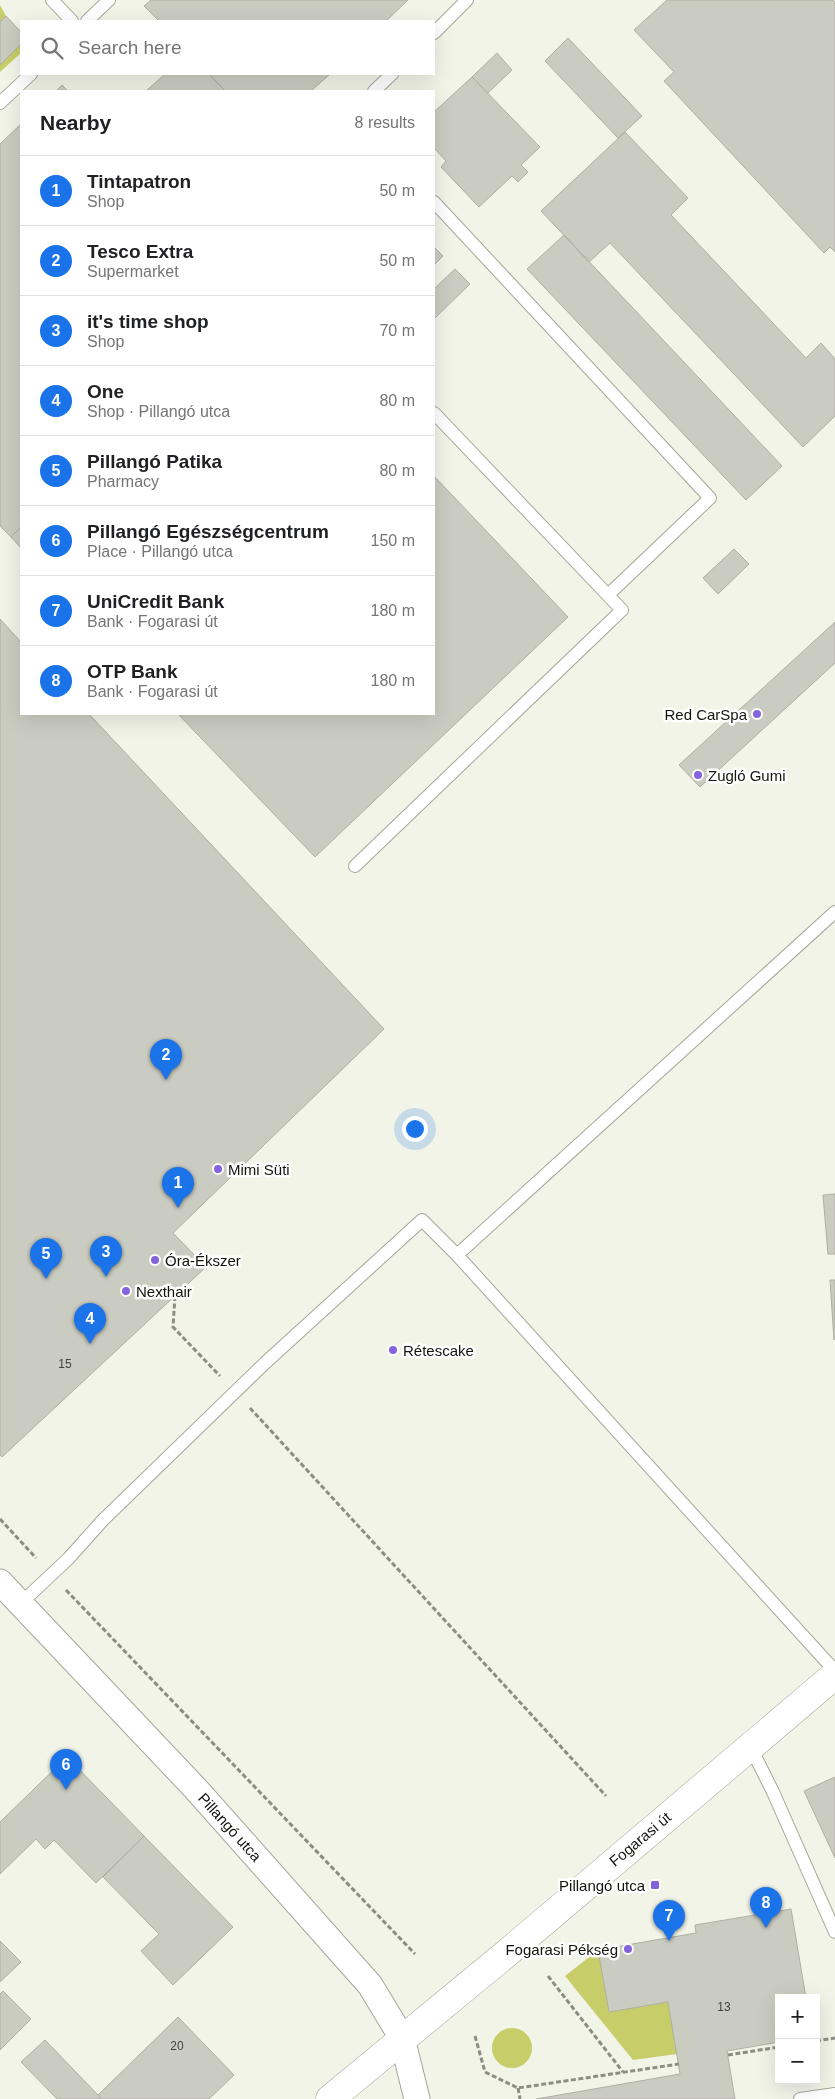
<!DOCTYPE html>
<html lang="en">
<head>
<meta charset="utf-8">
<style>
  body { margin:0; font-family:Helvetica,sans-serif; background:#f2f2f2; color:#202124 }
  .controls { position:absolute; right:15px; bottom:15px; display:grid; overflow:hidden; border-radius:0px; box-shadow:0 5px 20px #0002 }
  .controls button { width:45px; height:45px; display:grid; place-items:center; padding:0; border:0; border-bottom:1px solid #e0e0e0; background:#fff; color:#202124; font:25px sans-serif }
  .you { position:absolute; left:414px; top:1128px; width:18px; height:18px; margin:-12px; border:4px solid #fff; border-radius:50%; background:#1a73e8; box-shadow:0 0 0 8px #1a73e833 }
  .badge { display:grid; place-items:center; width:32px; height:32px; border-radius:50%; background:#1a73e8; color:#fff; font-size:16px; font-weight:700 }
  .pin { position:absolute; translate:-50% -41px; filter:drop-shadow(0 1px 2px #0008) }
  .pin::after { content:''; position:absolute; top:26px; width:18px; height:15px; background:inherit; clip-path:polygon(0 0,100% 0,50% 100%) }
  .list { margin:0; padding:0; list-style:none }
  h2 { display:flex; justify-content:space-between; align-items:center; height:65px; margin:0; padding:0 20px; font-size:21px }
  h2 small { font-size:16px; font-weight:400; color:#757577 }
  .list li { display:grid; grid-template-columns:32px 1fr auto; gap:15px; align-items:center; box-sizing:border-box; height:70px; padding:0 20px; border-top:1px solid #e0e0e0 }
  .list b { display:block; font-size:19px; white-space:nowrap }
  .list p { margin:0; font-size:16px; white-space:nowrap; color:#757577 }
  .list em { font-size:16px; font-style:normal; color:#757577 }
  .icon { flex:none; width:28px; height:28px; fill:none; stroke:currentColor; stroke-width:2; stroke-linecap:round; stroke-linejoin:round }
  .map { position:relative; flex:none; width:835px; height:2099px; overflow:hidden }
  .search { position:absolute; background:#fff; box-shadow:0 5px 20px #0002; left:20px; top:20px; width:415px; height:55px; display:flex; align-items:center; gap:12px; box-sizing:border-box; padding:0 18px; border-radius:0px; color:#757577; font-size:19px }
  .panel { position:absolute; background:#fff; box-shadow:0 5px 20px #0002; left:20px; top:90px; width:415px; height:625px; border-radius:0px }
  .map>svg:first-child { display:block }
  .green { fill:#c7cd69 }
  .building { fill:#cbccc1; stroke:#aeafa4 }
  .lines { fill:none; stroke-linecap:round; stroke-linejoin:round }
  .lane-casing { stroke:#a5a69b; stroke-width:14 }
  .street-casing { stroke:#a5a69b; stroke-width:27 }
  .secondary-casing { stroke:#a5a69b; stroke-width:29 }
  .path { stroke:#8c8d85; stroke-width:3; stroke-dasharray:5 2.5; stroke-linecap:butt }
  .lane { stroke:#fff; stroke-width:12 }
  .street { stroke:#fff; stroke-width:25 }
  .secondary { stroke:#fff; stroke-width:28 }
  .poi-dot { fill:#8363de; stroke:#fff; stroke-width:2 }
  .labels { text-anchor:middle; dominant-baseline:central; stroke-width:5; stroke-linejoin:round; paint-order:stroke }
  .number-label { font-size:12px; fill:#41423c }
  .poi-label { font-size:15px; fill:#131410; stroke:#fff; text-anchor:start }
  .street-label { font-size:15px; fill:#131410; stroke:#fff }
</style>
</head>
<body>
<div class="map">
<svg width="835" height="2099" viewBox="0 0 835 2099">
  <rect width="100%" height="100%" fill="#f3f4e8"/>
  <!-- green -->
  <path class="green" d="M0 5 6 16 21 32V53L0 72Z
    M598 1950 609 2012 668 2002 677 2054 633 2060 565 1976Z
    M492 2048a20 20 0 1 1 40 0a20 20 0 1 1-40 0Z"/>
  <!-- building -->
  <path class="building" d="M151 0H408L386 21H159L144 6Z
    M667 0H833L835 2V252L830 247 824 253 664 81 674 72 634 30Z
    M6 16 21 32V44L0 65V22Z
    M568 38 642 116 618 138 545 61Z
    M497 53 512 70 488 93 472 77Z
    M165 74H209L225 91H146Z
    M209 74H330L311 91H225Z
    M472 77 540 147 521 165 528 172 518 182 512 176 479 207 441 167 446 161 434 148V112Z
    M62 85 68 91H56Z
    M21 124V527L11 537 0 526V144Z
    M625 132 688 198 671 215 806 358 821 343 835 359V416L803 447 610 243 589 262 541 211Z
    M564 235 782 466 746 500 527 269Z
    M434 247 443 256 434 265Z
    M455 269 470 284 434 319V289Z
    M434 476 568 617 315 857 178 714H434Z
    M21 527V548L11 537Z
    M734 549 749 564 718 594 703 578Z
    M0 619 21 642V714H89L384 1029 173 1233 206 1267 2 1457 0 1455Z
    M835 622V663L700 787 679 765Z
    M835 1194V1254H828L823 1195Z
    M830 1280H835L834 1340Z
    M67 1757 144 1836 96 1883 54 1840 45 1849 36 1839 0 1874V1822Z
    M835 1777V1858L804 1791Z
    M144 1836 233 1927 173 1985 141 1951 159 1934 103 1877Z
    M791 1909 806 1998H779V2042L727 2051 735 2099H536L680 2074 668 2002 609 2012 598 1950 696 1933 695 1925Z
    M0 1941 21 1962 0 1982Z
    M3 1991 31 2019 0 2050V1994Z
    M178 2017 234 2075 209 2099H102L98 2095Z
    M45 2040 98 2095 102 2099H57L21 2062Z"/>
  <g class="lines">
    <!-- lane casing -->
    <g class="lane-casing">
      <path id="lane" d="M52 0 72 21
        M87 21 109 0
        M434 33 467 0
        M374 91 392 74
        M0 103 31 74
        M434 202 710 498 608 595
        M355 866 622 610 434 413
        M457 1255 835 912
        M20 1604 68 1559 103 1520 265 1363 422 1220 457 1255 835 1671
        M750 1746 773 1792 835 1932
        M800 2099 835 2094"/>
    </g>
    <!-- street casing -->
    <g class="street-casing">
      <path id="street" d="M0 1582 195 1788 370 1985 402 2038 417 2099"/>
    </g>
    <!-- secondary casing -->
    <g class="secondary-casing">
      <path id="secondary" d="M330 2099 507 1953 835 1675"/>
    </g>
    <!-- path -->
    <path class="path" d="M175 1296 173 1327 220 1376
      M250 1408 606 1796
      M0 1519 36 1558
      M66 1590 415 1954
      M548 1976 623 2072
      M475 2036 485 2072 518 2088 679 2064
      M816 2041 835 2038
      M728 2055 779 2047
      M518 2088 520 2099"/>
    <!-- lane -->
    <use href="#lane" class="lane"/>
    <!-- street -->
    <use href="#street" class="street"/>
    <!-- secondary -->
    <use href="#secondary" class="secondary"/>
  </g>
  <!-- markers -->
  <g class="poi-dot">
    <circle cx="757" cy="714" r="5"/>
    <circle cx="698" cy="775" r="5"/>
    <circle cx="218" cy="1169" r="5"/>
    <circle cx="155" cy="1260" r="5"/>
    <circle cx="126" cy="1291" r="5"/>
    <circle cx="393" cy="1350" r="5"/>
    <rect x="650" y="1880" width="10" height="10" rx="2.5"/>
    <circle cx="628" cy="1949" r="5"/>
  </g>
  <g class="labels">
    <!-- number labels -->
    <g class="number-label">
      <text x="65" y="1364">15</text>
      <text x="724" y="2007">13</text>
      <text x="177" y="2046">20</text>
    </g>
    <!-- poi labels -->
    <g class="poi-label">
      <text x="747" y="714" text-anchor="end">Red CarSpa</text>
      <text x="708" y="775">Zugló Gumi</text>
      <text x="228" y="1169">Mimi Süti</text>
      <text x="165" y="1260">Óra-Ékszer</text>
      <text x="136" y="1291">Nexthair</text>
      <text x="403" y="1350">Rétescake</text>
      <text x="645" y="1885" text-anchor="end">Pillangó utca</text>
      <text x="618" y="1949" text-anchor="end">Fogarasi Pékség</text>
    </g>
    <!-- street labels -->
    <g class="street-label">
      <text transform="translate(230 1827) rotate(48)">Pillangó utca</text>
      <text transform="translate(640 1839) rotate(-40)">Fogarasi út</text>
    </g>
  </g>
</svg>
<div class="controls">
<button>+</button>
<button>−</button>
</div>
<div class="you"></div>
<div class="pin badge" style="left:178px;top:1208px">1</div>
<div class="pin badge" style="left:166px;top:1080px">2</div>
<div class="pin badge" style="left:106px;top:1277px">3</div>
<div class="pin badge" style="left:90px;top:1344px">4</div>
<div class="pin badge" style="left:46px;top:1279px">5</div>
<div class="pin badge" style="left:66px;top:1790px">6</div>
<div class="pin badge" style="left:669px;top:1941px">7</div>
<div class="pin badge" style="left:766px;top:1928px">8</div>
<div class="search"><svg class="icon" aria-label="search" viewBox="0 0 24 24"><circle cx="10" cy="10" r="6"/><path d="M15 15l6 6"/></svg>Search here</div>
<section class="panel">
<h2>Nearby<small>8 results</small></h2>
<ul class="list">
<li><span class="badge">1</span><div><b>Tintapatron</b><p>Shop</p></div><em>50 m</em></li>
<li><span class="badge">2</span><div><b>Tesco Extra</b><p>Supermarket</p></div><em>50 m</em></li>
<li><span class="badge">3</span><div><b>it's time shop</b><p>Shop</p></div><em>70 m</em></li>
<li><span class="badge">4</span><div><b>One</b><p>Shop · Pillangó utca</p></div><em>80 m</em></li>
<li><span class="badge">5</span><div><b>Pillangó Patika</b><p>Pharmacy</p></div><em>80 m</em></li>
<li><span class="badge">6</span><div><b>Pillangó Egészségcentrum</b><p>Place · Pillangó utca</p></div><em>150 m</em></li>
<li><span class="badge">7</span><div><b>UniCredit Bank</b><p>Bank · Fogarasi út</p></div><em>180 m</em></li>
<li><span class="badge">8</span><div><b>OTP Bank</b><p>Bank · Fogarasi út</p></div><em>180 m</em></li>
</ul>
</section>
</div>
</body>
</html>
